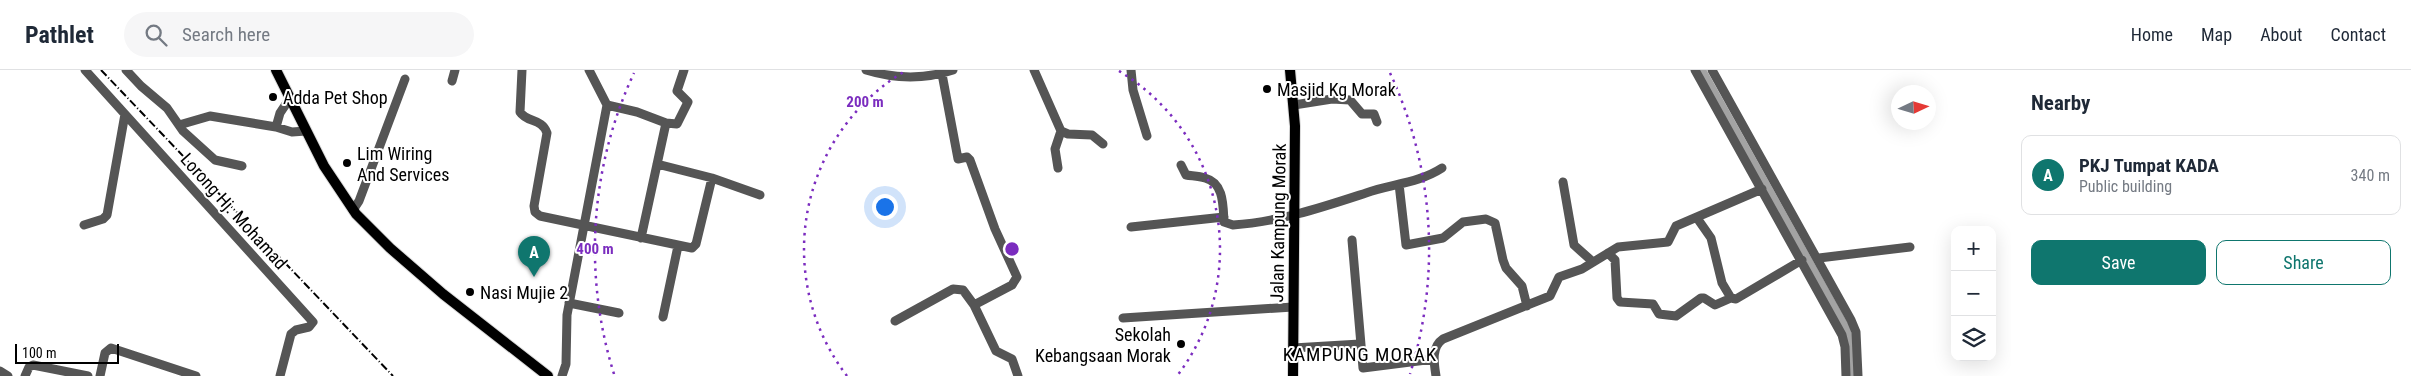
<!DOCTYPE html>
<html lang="en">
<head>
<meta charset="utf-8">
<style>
  body { margin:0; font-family:"Roboto Condensed",sans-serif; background:#f6f6f7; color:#1f2937 }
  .controls { position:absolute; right:15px; bottom:15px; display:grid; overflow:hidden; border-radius:10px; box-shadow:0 5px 20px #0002 }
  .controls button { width:45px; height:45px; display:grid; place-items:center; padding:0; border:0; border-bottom:1px solid #e0e1e3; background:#fff; color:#1f2937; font:25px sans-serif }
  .compass { position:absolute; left:1891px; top:15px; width:45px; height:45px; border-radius:50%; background:#fff; box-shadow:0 5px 20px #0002; rotate:86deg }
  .scale { position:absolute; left:15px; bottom:12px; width:104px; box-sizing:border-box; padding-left:5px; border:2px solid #000; border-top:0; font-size:14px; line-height:18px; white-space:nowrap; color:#000; -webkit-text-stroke:4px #fff; paint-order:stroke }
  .you { position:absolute; left:884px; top:136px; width:18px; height:18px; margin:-12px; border:4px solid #fff; border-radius:50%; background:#1a73e8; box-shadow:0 0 0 8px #1a73e833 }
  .badge { display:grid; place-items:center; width:32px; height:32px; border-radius:50%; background:#0f766e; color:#fff; font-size:16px; font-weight:700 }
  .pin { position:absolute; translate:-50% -41px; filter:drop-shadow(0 1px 2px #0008) }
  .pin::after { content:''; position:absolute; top:26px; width:18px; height:15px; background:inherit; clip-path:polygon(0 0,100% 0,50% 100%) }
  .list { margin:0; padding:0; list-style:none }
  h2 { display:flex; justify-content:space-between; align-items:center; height:65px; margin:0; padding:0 20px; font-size:21px }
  h2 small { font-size:16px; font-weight:400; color:#747a83 }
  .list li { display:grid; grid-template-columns:32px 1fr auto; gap:15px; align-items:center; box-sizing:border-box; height:80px; margin:0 10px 10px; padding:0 10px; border:1px solid #e0e1e3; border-radius:10px }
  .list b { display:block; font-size:19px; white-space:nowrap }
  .list p { margin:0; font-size:16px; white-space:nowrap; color:#747a83 }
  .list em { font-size:16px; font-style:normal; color:#747a83 }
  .actions { display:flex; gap:10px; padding:15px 20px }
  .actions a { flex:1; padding:11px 0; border:1px solid #0f766e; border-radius:10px; text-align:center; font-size:18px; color:#0f766e }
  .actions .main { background:#0f766e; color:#fff }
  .icon { flex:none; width:28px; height:28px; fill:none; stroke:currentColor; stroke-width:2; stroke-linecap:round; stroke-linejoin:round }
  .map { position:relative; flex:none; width:2011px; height:306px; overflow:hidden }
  header { display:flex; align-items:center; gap:30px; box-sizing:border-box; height:70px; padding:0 25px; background:#fff; border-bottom:1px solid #e0e1e3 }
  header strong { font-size:24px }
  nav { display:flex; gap:28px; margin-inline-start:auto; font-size:18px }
  .search { width:350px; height:45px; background:#f6f6f7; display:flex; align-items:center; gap:12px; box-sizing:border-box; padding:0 18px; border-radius:28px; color:#747a83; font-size:19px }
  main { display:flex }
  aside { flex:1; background:#fff }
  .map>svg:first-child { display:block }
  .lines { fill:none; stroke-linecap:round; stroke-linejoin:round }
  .canal { stroke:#a3a3a3; stroke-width:8 }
  .major-casing { stroke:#dbdbdb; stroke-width:12 }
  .minor { stroke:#555; stroke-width:9 }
  .major { stroke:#000; stroke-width:10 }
  .rail { stroke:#000; stroke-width:2; stroke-dasharray:8 2.5 1 2.5; stroke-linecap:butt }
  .ring { fill:none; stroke:#7b2cbf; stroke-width:2.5; stroke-dasharray:2.5 5 }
  .poi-dot { fill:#000; stroke:#fff; stroke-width:2 }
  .labels { text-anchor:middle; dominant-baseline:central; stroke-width:4; stroke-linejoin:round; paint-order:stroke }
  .poi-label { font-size:18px; fill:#000; stroke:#fff; text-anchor:start }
  .street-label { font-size:18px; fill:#000; stroke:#fff }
  .neighbourhood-label { font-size:19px; letter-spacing:1px; fill:#000; stroke:#fff }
  .centre { fill:#7b2cbf; stroke:#fff; stroke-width:2.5 }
  .ring-label { font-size:15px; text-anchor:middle; font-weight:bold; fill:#7b2cbf; stroke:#fff; stroke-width:4; stroke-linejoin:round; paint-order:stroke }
</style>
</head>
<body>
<header>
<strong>Pathlet</strong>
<div class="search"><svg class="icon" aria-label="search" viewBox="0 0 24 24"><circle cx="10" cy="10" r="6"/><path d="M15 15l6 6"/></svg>Search here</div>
<nav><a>Home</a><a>Map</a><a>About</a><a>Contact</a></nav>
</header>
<main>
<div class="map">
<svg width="2011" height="306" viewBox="0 0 2011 306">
  <rect width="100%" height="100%" fill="#fff"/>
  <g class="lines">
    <!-- canal -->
    <path class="canal" d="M1702 0 1846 258 1851 273 1854 305"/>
    <!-- major casing -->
    <g class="major-casing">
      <path id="major" d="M276 0 324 96 356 144 390 178 443 224 548 306
        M1290 0 1295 56 1293 306"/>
    </g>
    <!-- minor -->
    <path class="minor" d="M85 0 313 252 309 257 296 260 291 264 280 306
      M126 0 141 16 167 38 183 61 215 90 242 96
      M522 0 520 42C527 53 542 48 547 63L534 136 535 142 540 146 692 178 696 174 712 108
      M866 0C895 9 923 10 953 0
      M1034 0 1061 61 1068 64 1092 65 1103 74
      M1131 0 1133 20 1147 66
      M1695 0 1842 265 1845 277 1846 306
      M1712 0 1851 250 1856 262 1858 306
      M942 4 958 89 967 87 970 90 995 159 1017 207 1012 215 974 235
      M452 11 455 0
      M607 35 637 42 666 53 677 54 688 32 677 21 684 0
      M1294 35 1332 29 1350 30 1362 44H1374L1377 52
      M179 55 210 46 276 57 292 62 306 61
      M276 57 280 43 290 28
      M657 94 712 108 760 125
      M1181 95 1186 105C1192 106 1199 106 1205 108 1224 113 1223 135 1224 152L1233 155C1279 152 1323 137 1366 123 1392 114 1419 113 1442 98
      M1058 98 1055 79 1061 61
      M1563 112 1574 175 1593 192
      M1399 114 1406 175 1443 168 1463 152 1486 149 1495 153 1503 190 1506 198 1522 216 1527 236
      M353 140 359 131 405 9
      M1697 148 1711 168 1722 213 1731 228 1736 229 1802 190
      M84 155 103 149 107 145 125 44
      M1131 157 1224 147
      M641 168 666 53
      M1352 170 1363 298 1434 289
      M1608 183 1615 190 1617 228 1620 232 1653 234 1659 244 1676 246 1701 228H1704L1715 235 1731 228
      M1819 188 1910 177
      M569 233 619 243
      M663 247 678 176
      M1123 248 1293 237
      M895 251 953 219 963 220 974 235 996 281 1012 289 1018 306
      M1293 278 1360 274
      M0 301 8 306
      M25 306 29 297 33 295 88 306
      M100 306 105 283 111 278 196 306
      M562 306 566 294 567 245 607 35 589 0
      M1436 306C1434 293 1431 277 1443 269L1550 226 1559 207 1582 199 1618 177 1668 172 1676 156 1762 119"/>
    <!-- major -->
    <use href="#major" class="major"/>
    <!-- rail -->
    <path class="rail" d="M101 0 393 306"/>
  </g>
  <!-- distance rings -->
  <g class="ring">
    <path d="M847 306A208 208 0 0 1 905 1M1119 1A208 208 0 0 1 1177 306"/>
    <path d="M614 304A417 417 0 0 1 634 3M1390 3A417 417 0 0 1 1410 304"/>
  </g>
  <!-- markers -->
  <g class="poi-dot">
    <circle cx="1267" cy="19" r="5"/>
    <circle cx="273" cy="27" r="5"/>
    <circle cx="347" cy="93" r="5"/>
    <circle cx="470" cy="222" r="5"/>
    <circle cx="1181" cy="274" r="5"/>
  </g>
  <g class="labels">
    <!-- poi labels -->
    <g class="poi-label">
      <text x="1277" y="19">Masjid Kg Morak</text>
      <text x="283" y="27">Adda Pet Shop</text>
      <text x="357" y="83">Lim Wiring<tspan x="357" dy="21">And Services</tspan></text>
      <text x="480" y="222">Nasi Mujie 2</text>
      <text x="1171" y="264" text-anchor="end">Sekolah<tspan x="1171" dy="21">Kebangsaan Morak</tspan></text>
    </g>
    <!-- street labels -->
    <g class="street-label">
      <text transform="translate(234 141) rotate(48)">Lorong Hj. Mohamad</text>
      <text transform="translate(1278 153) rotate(-89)">Jalan Kampung Morak</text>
    </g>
    <!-- neighbourhood labels -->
    <g class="neighbourhood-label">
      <text x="1360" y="284">KAMPUNG MORAK</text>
    </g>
  </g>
  <circle cx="1012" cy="179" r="8" class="centre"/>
  <g class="ring-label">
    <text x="865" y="37">200 m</text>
    <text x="595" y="184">400 m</text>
  </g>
</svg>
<div class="controls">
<button>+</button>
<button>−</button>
<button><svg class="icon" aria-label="layers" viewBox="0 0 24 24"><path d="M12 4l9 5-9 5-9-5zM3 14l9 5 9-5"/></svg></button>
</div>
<svg class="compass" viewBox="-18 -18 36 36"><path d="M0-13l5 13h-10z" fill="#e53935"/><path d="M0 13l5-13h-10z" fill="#747a83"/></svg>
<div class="scale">100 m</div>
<div class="you"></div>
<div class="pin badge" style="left:534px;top:207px">A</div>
</div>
<aside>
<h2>Nearby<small></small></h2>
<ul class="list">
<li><span class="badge">A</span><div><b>PKJ Tumpat KADA</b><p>Public building</p></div><em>340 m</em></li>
</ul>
<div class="actions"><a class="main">Save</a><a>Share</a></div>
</aside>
</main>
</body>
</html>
